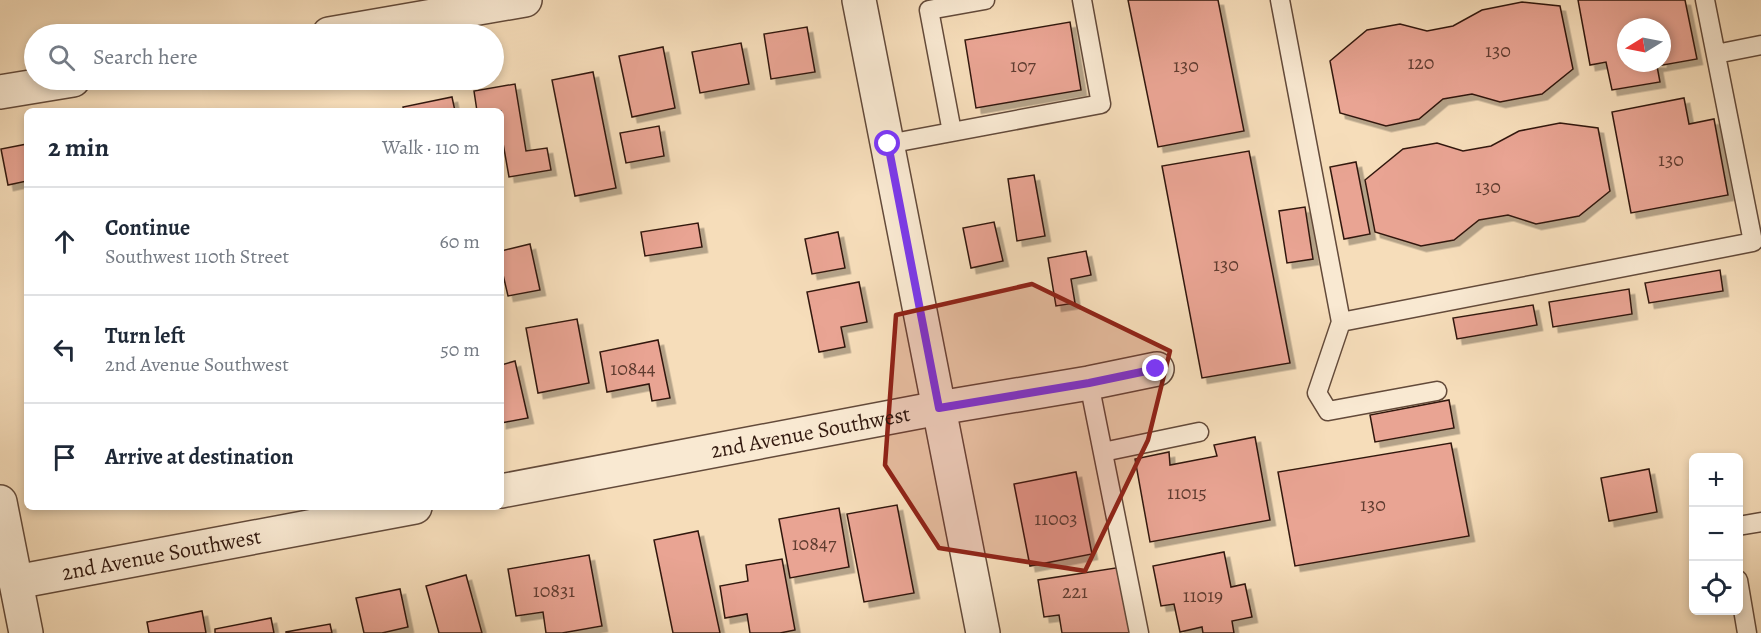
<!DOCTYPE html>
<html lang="en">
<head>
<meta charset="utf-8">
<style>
  body { margin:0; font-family:Alegreya,serif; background:#f6f6f7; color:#1f2937 }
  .controls { position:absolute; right:18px; bottom:18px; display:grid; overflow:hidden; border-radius:9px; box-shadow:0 3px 9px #0003 }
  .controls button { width:54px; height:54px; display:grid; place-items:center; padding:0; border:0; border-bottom:2px solid #e0e1e3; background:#fff; color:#1f2937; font:30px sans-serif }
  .compass { position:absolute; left:1617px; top:18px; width:54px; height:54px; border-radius:50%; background:#fff; box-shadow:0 3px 9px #0003; rotate:260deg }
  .stop { position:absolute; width:18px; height:18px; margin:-14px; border:4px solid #7c3aed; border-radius:50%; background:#fff }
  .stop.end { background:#7c3aed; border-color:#fff; box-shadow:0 2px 6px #0008 }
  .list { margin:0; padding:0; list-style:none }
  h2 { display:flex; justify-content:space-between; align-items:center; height:78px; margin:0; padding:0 24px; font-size:26px }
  h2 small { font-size:20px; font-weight:400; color:#747a83 }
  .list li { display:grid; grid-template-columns:39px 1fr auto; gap:18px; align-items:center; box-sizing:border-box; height:108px; padding:0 24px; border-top:2px solid #e0e1e3 }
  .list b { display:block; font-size:22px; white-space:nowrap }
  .list p { margin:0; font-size:20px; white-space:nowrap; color:#747a83 }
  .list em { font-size:20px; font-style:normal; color:#747a83 }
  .icon { flex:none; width:33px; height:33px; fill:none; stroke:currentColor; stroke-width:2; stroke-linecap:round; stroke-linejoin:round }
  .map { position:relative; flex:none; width:1761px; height:633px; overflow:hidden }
  .search { position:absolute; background:#fff; box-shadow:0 3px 9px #0003; left:24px; top:24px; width:480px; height:66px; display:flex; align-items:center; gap:15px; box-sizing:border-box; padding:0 21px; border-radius:33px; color:#747a83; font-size:22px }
  .panel { position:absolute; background:#fff; box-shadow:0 3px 9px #0003; left:24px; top:108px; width:480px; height:402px; border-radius:9px }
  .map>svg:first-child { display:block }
  .building { fill:#e9a493; stroke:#32190f; stroke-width:1.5; fill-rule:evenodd; filter:url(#shadow) }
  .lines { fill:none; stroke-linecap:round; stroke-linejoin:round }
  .service-casing { stroke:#634a3a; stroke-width:21 }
  .minor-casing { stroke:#634a3a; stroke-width:36 }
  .tertiary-casing { stroke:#634a3a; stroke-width:36 }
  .service { stroke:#f9e9d2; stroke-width:18 }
  .minor { stroke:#f9e9d2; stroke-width:33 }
  .tertiary { stroke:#f9e9d2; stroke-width:33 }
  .route { stroke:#7c3aed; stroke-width:8 }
  .marked { fill:#8f2418; fill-opacity:0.2; stroke:#8f2418; stroke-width:4.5; stroke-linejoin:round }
  .labels { text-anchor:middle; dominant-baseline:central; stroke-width:5; stroke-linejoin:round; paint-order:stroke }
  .number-label { font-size:20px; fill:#603c30 }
  .street-label { font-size:22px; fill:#32190f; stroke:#f9e9d2 }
</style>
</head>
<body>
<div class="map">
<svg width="1761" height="633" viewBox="0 0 1761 633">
  <defs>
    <filter id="shadow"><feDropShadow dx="5.5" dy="5.5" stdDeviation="0" flood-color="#0004"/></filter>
  </defs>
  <rect width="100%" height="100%" fill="#f6ddba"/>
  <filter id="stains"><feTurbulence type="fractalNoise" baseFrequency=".00333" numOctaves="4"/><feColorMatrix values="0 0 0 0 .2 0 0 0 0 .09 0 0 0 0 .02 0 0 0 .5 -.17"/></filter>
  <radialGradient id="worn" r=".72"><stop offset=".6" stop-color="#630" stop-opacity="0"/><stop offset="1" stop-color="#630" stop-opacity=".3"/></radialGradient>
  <!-- building -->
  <path class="building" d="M1128 0H1218L1244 131 1158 147Z
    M1578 0H1685L1697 59 1657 66 1660 82 1612 90 1606 62 1590 65ZM1626 27H1662V63H1626Z
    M1522 2 1560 6 1573 69 1542 94 1500 102 1472 94 1443 99 1419 119 1386 126 1340 113 1330 61 1367 30 1400 24 1427 31 1453 26 1482 10Z
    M1070 22 1081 90 976 108 965 40Z
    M807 27 815 72 771 79 764 34Z
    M741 43 749 84 700 93 692 52Z
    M663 47 675 108 632 117 619 56Z
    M593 72 616 188 575 196 552 80Z
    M515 84 526 151 547 148 551 170 509 177 501 132V111H477L474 91Z
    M452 97 455 111H404L403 107Z
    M1684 98 1689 124 1714 119 1728 195 1631 213 1612 112Z
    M1560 123 1598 128 1610 191 1579 216 1536 224 1508 215 1479 220 1454 240 1421 246 1375 232 1365 180 1403 149 1437 143 1463 151 1491 146 1519 131Z
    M659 126 664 156 626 163 620 133Z
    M27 144V181L8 185 1 149Z
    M1249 151 1290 363 1202 378 1162 166Z
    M1356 162 1370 234 1344 239 1330 167Z
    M1034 175 1045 236 1017 241 1008 179Z
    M1305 207 1313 259 1287 263 1279 211Z
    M994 222 1003 261 971 268 963 228Z
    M698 223 702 247 645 256 641 232Z
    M838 232 845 268 812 274 805 239Z
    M530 244 540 290 508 296 501 266V251Z
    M1086 251 1091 275 1071 279 1075 303 1056 306 1048 258Z
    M1720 270 1723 291 1649 303 1645 283Z
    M859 282 867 322 841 327 845 347 819 352 807 292Z
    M1629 289 1632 314 1553 327 1549 302Z
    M1533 305 1537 325 1457 339 1453 318Z
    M577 319 589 383 538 393 526 328Z
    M658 340 670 398 652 401 649 384 607 392 600 352Z
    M515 361 528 418 501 423V365Z
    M1449 400 1454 428 1375 442 1370 415Z
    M1255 437 1270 520 1150 542 1135 459 1169 452 1170 465 1217 456 1214 445Z
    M1451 443 1469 536 1295 566 1278 472Z
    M1649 469 1657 512 1609 521 1601 478Z
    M1076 472 1092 554 1030 566 1014 484Z
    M897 505 914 593 864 602 847 514Z
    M839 508 849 567 790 578 779 519Z
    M698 531 720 633H673L654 540Z
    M1224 552 1231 587 1245 584 1252 617 1232 621 1234 633H1203L1202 627 1180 632 1174 604 1161 606 1153 566Z
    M589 555 602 626 562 633H546L543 612 516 616 508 569Z
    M782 559 795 630 780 633H750L747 614 725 618 720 586 748 581 746 565Z
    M1122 567 1132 633H1062L1059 615 1044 617 1038 580Z
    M466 575 482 633H439L426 586Z
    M400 589 408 627 382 633H364L356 598Z
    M202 611 206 633H149L147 622Z
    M271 618 274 633H215V629Z
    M330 624 332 633H286V632Z"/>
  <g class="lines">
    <!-- service casing -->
    <g class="service-casing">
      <path id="service" d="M1280 0 1341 322 1317 393 1328 411 1437 391
        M1716 54 1761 45
        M952 132 929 10 985 0
        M888 144 1101 104 1082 0
        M1341 322 1753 242 1705 0
        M1089 383 1139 633
        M1103 452 1199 432
        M1738 526 1761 522
        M1738 580 1747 633"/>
    </g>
    <!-- minor casing -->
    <g class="minor-casing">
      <g id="minor">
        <path d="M859 0 983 633"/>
        <path d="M329 34 525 0"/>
        <path d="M0 92 73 80"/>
        <path id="s1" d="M501 491 939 408 1089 383 1157 369"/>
        <path id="s2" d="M16 582 415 507"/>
      </g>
    </g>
    <!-- tertiary casing -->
    <g class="tertiary-casing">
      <path id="tertiary" d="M0 502 26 633"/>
    </g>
    <!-- service -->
    <use href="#service" class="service"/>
    <!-- minor -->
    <use href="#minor" class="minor"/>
    <!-- tertiary -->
    <use href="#tertiary" class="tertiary"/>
  </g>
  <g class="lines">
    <!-- route -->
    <path class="route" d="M888 144 939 408 1089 383 1156 369"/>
  </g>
  <!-- marked area -->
  <path class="marked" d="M1032 284 1170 351 1148 440 1085 571 939 548 885 465 896 315Z"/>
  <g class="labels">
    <!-- number labels -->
    <g class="number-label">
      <text x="1498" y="50">130</text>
      <text x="1421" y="62">120</text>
      <text x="1023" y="65">107</text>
      <text x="1186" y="65">130</text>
      <text x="1671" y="159">130</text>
      <text x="1488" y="186">130</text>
      <text x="1226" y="264">130</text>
      <text x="633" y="368">10844</text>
      <text x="1187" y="492">11015</text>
      <text x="1373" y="504">130</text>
      <text x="1056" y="518">11003</text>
      <text x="814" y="543">10847</text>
      <text x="554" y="590">10831</text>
      <text x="1075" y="591">221</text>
      <text x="1203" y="595">11019</text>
    </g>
    <!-- street labels -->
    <g class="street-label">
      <text stroke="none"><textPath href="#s1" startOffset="315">2nd Avenue Southwest</textPath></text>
      <text stroke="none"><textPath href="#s2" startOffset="148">2nd Avenue Southwest</textPath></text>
    </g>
  </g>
  <rect width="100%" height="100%" filter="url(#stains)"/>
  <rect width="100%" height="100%" fill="url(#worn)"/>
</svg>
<div class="controls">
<button>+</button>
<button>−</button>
<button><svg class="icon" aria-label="locate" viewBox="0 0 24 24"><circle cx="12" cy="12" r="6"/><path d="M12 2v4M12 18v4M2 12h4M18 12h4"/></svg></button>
</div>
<svg class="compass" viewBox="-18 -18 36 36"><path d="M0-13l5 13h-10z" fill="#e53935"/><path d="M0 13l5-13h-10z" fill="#747a83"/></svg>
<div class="stop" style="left:888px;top:144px"></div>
<div class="stop end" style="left:1156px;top:369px"></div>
<div class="search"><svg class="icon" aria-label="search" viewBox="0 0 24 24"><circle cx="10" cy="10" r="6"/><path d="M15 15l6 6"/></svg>Search here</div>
<section class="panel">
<h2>2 min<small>Walk · 110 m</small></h2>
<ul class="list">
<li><svg class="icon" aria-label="ahead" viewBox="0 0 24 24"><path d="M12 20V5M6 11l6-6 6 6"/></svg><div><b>Continue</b><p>Southwest 110th Street</p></div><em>60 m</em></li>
<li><svg class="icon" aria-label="left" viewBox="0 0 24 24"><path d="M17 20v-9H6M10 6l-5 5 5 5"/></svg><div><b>Turn left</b><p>2nd Avenue Southwest</p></div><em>50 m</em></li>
<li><svg class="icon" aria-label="arrive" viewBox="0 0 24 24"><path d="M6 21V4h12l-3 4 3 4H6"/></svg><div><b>Arrive at destination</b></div></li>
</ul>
</section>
</div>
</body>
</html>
